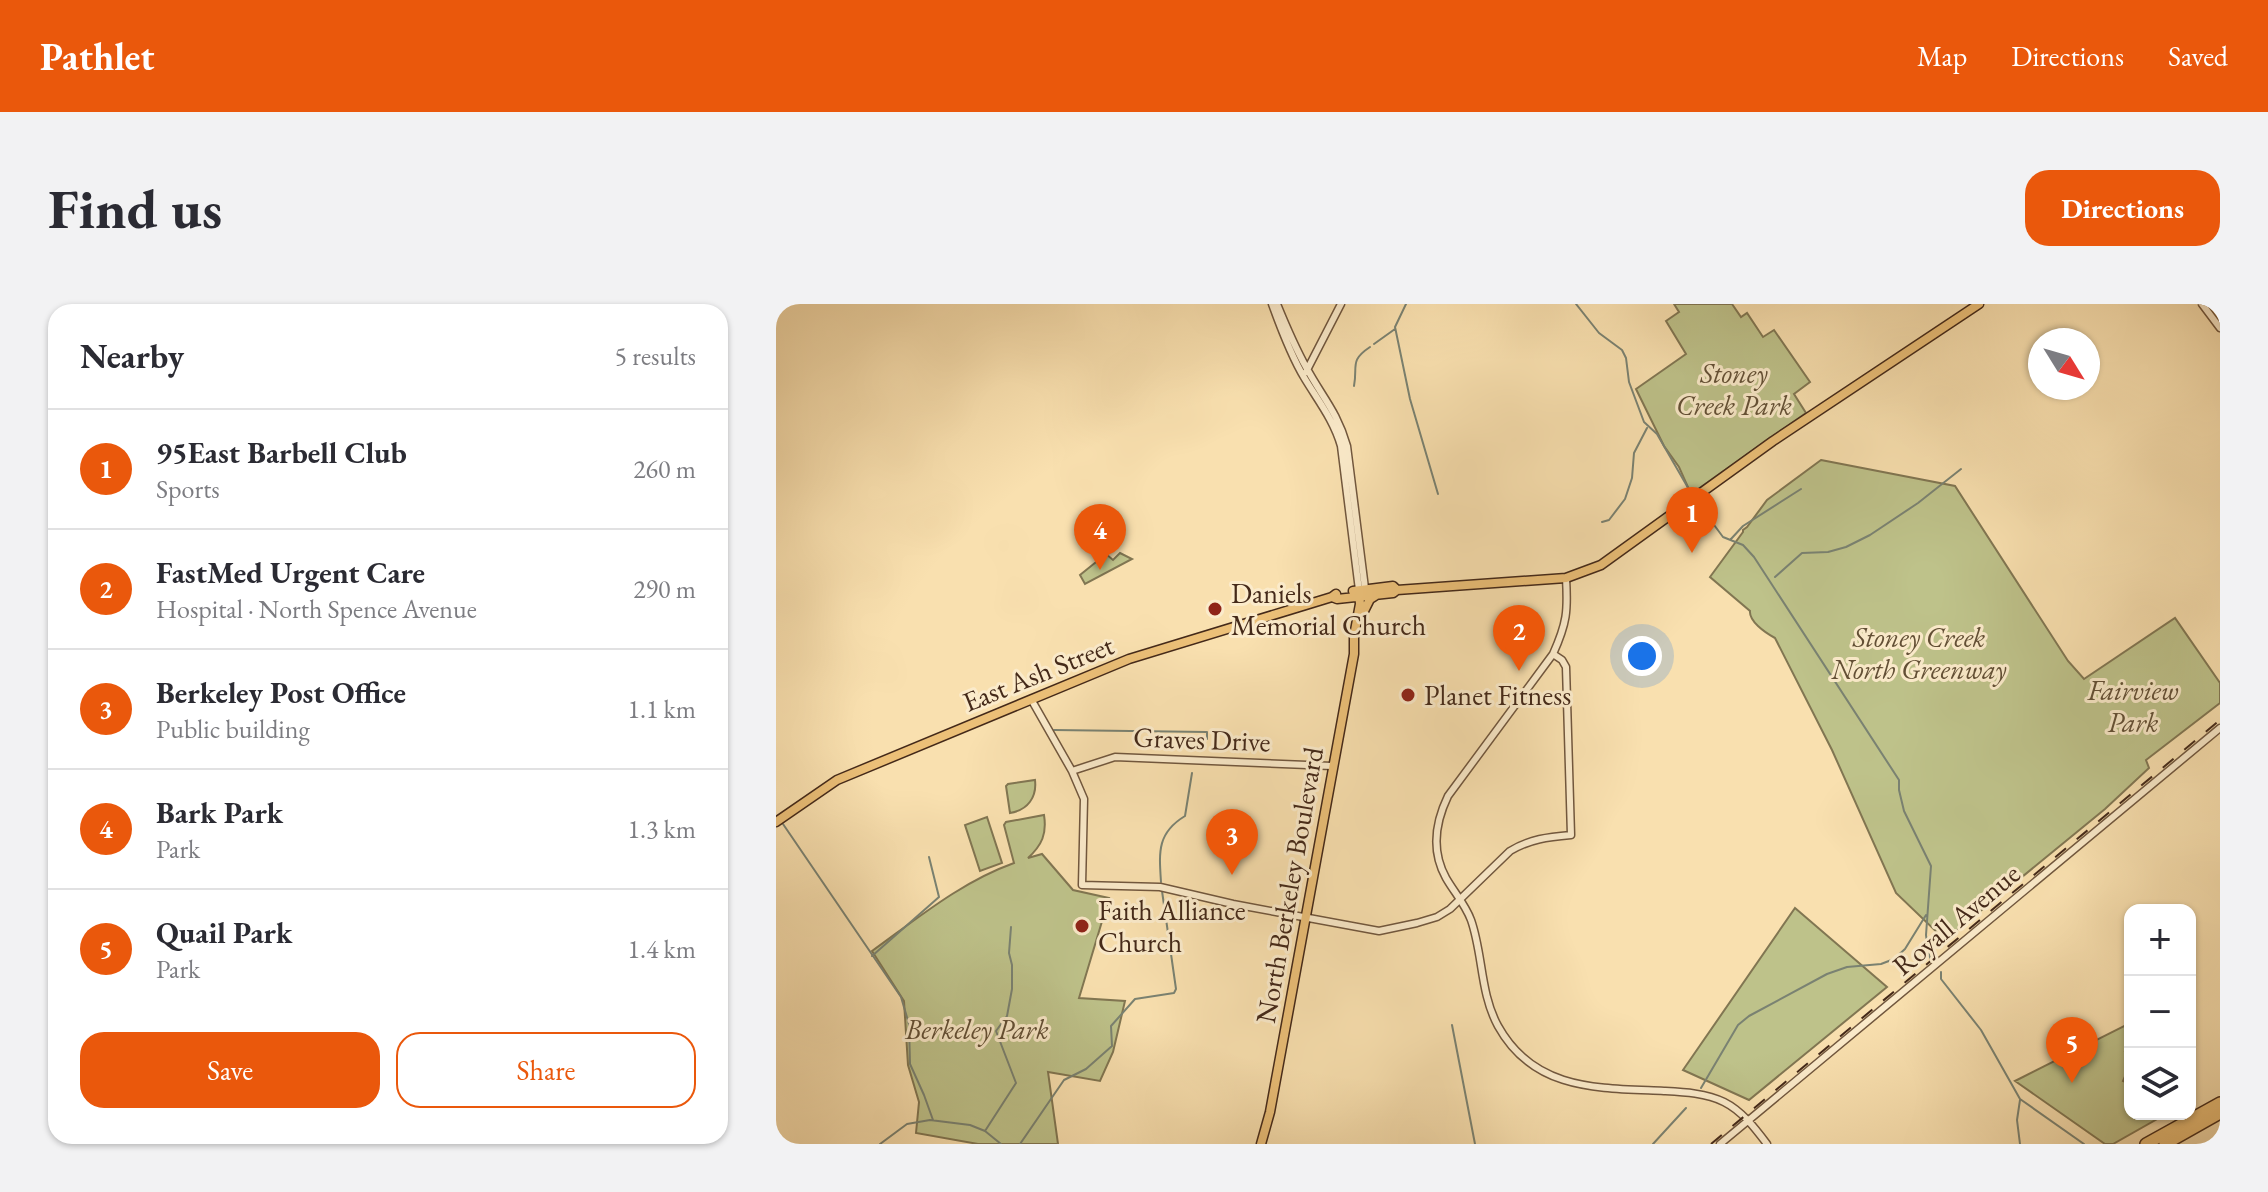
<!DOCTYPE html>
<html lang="en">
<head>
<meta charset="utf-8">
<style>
  body { margin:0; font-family:"EB Garamond",serif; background:#f2f2f3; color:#2b2b33 }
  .controls { position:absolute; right:24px; bottom:24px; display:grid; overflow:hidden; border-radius:16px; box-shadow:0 2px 6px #0004 }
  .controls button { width:72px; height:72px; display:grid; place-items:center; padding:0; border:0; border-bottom:2px solid #e1e1e2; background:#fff; color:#2b2b33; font:40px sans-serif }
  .compass { position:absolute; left:1252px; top:24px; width:72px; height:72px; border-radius:50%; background:#fff; box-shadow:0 2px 6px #0004; rotate:127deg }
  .you { position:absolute; left:866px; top:352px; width:28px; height:28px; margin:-20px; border:6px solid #fff; border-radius:50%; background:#1a73e8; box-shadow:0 0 0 12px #1a73e833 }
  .badge { display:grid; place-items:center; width:52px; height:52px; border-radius:50%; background:#ea580c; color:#fff; font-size:26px; font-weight:700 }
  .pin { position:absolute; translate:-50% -66px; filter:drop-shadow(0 2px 4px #0008) }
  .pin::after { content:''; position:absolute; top:42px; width:28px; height:24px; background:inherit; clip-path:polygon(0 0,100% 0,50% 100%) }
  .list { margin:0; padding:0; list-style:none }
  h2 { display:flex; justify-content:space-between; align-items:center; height:104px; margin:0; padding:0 32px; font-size:34px }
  h2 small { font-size:26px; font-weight:400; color:#7c7c81 }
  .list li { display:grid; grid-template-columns:52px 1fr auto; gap:24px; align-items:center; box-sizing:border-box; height:120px; padding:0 32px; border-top:2px solid #e1e1e2 }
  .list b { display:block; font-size:30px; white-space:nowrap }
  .list p { margin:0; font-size:26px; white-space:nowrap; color:#7c7c81 }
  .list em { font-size:26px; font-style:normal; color:#7c7c81 }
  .actions { display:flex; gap:16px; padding:24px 32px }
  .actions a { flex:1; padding:18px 0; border:2px solid #ea580c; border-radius:24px; text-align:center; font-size:28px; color:#ea580c }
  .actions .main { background:#ea580c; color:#fff }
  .icon { flex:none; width:44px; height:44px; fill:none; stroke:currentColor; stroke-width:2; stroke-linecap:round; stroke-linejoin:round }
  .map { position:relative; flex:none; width:1444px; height:840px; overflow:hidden; border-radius:24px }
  header { display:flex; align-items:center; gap:48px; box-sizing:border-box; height:112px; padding:0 40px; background:#ea580c; color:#fff }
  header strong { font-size:38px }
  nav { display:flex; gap:44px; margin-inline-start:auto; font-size:28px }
  .intro { display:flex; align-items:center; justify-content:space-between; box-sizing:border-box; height:192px; padding:0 48px }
  h1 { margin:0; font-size:56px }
  .button { padding:20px 36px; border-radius:24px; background:#ea580c; color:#fff; font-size:28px; font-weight:700 }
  main { display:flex; gap:48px; padding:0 48px }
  aside { flex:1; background:#fff; border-radius:24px; box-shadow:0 2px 6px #0004 }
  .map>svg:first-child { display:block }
  .green { fill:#bec28a; stroke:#817652; stroke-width:2 }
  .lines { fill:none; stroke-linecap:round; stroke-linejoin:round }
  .stream { stroke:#7a8272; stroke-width:2 }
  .minor-casing { stroke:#71573e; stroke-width:9 }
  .major-casing { stroke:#442919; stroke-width:11 }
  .highway-casing { stroke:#442919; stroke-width:14 }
  .minor { stroke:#fbebcb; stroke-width:6 }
  .major { stroke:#ecc078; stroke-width:8 }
  .highway { stroke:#ecc078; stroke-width:11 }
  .rail { stroke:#442919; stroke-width:2; stroke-dasharray:14 14; stroke-linecap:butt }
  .poi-dot { fill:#8f2418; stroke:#fbebcb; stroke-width:3 }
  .labels { text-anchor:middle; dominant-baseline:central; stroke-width:6; stroke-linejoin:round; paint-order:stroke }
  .park-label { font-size:28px; font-style:italic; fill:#624f35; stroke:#fbebcb }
  .poi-label { font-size:28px; fill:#442919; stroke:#fbebcb; text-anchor:start }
  .street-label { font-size:28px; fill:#442919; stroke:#fbebcb }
</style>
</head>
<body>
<header>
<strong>Pathlet</strong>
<nav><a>Map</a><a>Directions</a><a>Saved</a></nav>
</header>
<div class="intro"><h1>Find us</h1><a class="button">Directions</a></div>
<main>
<aside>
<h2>Nearby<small>5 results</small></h2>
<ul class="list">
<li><span class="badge">1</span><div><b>95East Barbell Club</b><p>Sports</p></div><em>260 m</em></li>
<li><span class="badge">2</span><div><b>FastMed Urgent Care</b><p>Hospital · North Spence Avenue</p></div><em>290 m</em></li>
<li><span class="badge">3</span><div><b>Berkeley Post Office</b><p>Public building</p></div><em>1.1 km</em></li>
<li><span class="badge">4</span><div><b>Bark Park</b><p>Park</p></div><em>1.3 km</em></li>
<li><span class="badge">5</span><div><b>Quail Park</b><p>Park</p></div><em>1.4 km</em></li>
</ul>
<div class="actions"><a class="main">Save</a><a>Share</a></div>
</aside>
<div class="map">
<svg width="1444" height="840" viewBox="0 0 1444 840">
  <rect width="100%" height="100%" fill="#f9e0af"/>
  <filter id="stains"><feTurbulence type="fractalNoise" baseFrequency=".0025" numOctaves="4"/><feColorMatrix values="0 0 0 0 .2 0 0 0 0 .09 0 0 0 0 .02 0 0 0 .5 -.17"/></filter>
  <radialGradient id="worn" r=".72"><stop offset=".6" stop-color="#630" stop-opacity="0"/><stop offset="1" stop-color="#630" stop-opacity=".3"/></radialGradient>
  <!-- green -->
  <path class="green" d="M898 0H956L965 13 971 9 987 33 998 26 1034 78 1018 90 1030 109 915 190 903 163 888 142 860 85 910 50 890 17 903 8Z
    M1045 156 1179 182 1292 357 1308 375 1399 314 1444 379V399L1370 456 1373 464 1329 505 1169 636 1120 589 1056 446 999 334C988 328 973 317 974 307L934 273 967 228V226L971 223 991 196Z
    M344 249 356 255 309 280 304 271 330 250 337 256Z
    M259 476C261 493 252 506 234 509L230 482 232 480Z
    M268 511C271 530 266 541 252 554L266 550 297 586 333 594 303 694 349 697 337 748 324 777 272 768 282 840H202L140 829 143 798 132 761 128 697 96 647C142 614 185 578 238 559L228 521 230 518Z
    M211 513 226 559 204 567 189 521Z
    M1019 604 1111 683 973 796 907 766Z
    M1354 719V736L1349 747 1354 749V761L1347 777 1354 780V810H1390L1337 840H1329L1239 777Z"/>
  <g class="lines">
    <!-- stream -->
    <path class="stream" d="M630 0 619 23 634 95 662 190
      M800 0 823 29 846 46 850 54 853 78 868 118 881 130 915 189
      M598 40 619 25
      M578 82C582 62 573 57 594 43
      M921 198 947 233 967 241 978 253 1123 476V486L1128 507 1155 562 1150 631 1152 648 1156 659
      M826 218 833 216 849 195 856 174 858 149 871 124
      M955 235 967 222 1025 185
      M999 273 1026 249 1052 248 1070 243 1094 231 1142 199 1185 165
      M278 426 431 428V435
      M7 520 125 693 133 720 134 760 148 791 157 816
      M385 578C383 548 381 529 409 512L416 469
      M96 652 163 593 153 553
      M1165 668V675L1205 726 1244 795 1308 840
      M676 721 699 840
      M925 784 962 721 973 712 1051 670 1071 663 1105 660 1118 655 1129 645 1150 611
      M209 827 240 779 220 727 231 712 236 685V661L233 649 235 623
      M104 840 131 820 154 816 194 821 209 827 225 840
      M244 840 288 776 310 765 336 742 335 722 359 695 398 689 400 685 386 587
      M877 840 910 804
      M1244 840 1241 816 1244 796"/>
    <!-- minor casing -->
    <g class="minor-casing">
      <path id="minor" d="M496 0C505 25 515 52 529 75 543 98 558 117 565 142L583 286
        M501 0C510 22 519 43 530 63 546 93 561 107 571 142L589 284
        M1426 0 1444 24
        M530 68 565 0
        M790 274C792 307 791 319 777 350L672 492C659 519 655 547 670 574 678 588 689 600 695 616 707 650 704 689 722 722 758 787 822 784 888 787 907 788 930 789 948 798 966 807 979 824 991 840
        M255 395 296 467 308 495 306 581 384 583 457 600 603 627 641 619 661 613 674 605 734 547C754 535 772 533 795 531L790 363 786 356 777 350
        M296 467 339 453 556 462
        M944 840 1444 424"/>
    </g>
    <!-- major casing -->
    <g class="major-casing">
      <path id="major" d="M577 287 617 282 621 286
        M556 293 561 295 617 289 621 286 790 274 825 261 997 137 1203 0
        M588 307 594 295 602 290
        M0 518 61 476 353 355 556 293 560 290
        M485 840 494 808 578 350V332L584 300 583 287"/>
    </g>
    <!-- highway casing -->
    <g class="highway-casing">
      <path id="highway" d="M1370 840 1444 799
        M1389 840 1444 809"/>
    </g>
    <!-- minor -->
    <use href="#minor" class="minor"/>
    <!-- major -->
    <use href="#major" class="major"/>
    <!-- highway -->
    <use href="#highway" class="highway"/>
    <!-- rail -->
    <path class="rail" d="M935 840 1444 416"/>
  </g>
  <!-- markers -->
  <g class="poi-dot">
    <circle cx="439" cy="305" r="8"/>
    <circle cx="632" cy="391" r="8"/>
    <circle cx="306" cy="622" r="8"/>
  </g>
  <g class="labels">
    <!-- park labels -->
    <g class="park-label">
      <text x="958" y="69">Stoney<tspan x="958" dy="32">Creek Park</tspan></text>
      <text x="1143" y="333">Stoney Creek<tspan x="1143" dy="32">North Greenway</tspan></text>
      <text x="1357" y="386">Fairview<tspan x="1357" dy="32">Park</tspan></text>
      <text x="201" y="725">Berkeley Park</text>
    </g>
    <!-- poi labels -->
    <g class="poi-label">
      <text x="455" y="289">Daniels<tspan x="455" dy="32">Memorial Church</tspan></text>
      <text x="648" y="391">Planet Fitness</text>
      <text x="322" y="606">Faith Alliance<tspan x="322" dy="32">Church</tspan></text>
    </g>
    <!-- street labels -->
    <g class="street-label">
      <text transform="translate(262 369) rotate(-22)">East Ash Street</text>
      <text transform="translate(426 435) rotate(2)">Graves Drive</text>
      <text transform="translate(513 581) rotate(-80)">North Berkeley Boulevard</text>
      <text transform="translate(1180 615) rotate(-40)">Royall Avenue</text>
    </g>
  </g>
  <rect width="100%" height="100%" filter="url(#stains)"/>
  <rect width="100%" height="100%" fill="url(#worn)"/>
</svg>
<div class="controls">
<button>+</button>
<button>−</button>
<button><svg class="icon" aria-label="layers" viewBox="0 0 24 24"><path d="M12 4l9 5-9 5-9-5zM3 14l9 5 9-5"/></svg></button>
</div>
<svg class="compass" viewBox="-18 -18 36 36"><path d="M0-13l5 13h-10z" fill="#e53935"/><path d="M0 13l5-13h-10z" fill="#7c7c81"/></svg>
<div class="you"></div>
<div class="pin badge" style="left:916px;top:249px">1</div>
<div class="pin badge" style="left:743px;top:367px">2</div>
<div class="pin badge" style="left:456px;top:571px">3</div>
<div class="pin badge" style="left:324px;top:266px">4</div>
<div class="pin badge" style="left:1296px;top:779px">5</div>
</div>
</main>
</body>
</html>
